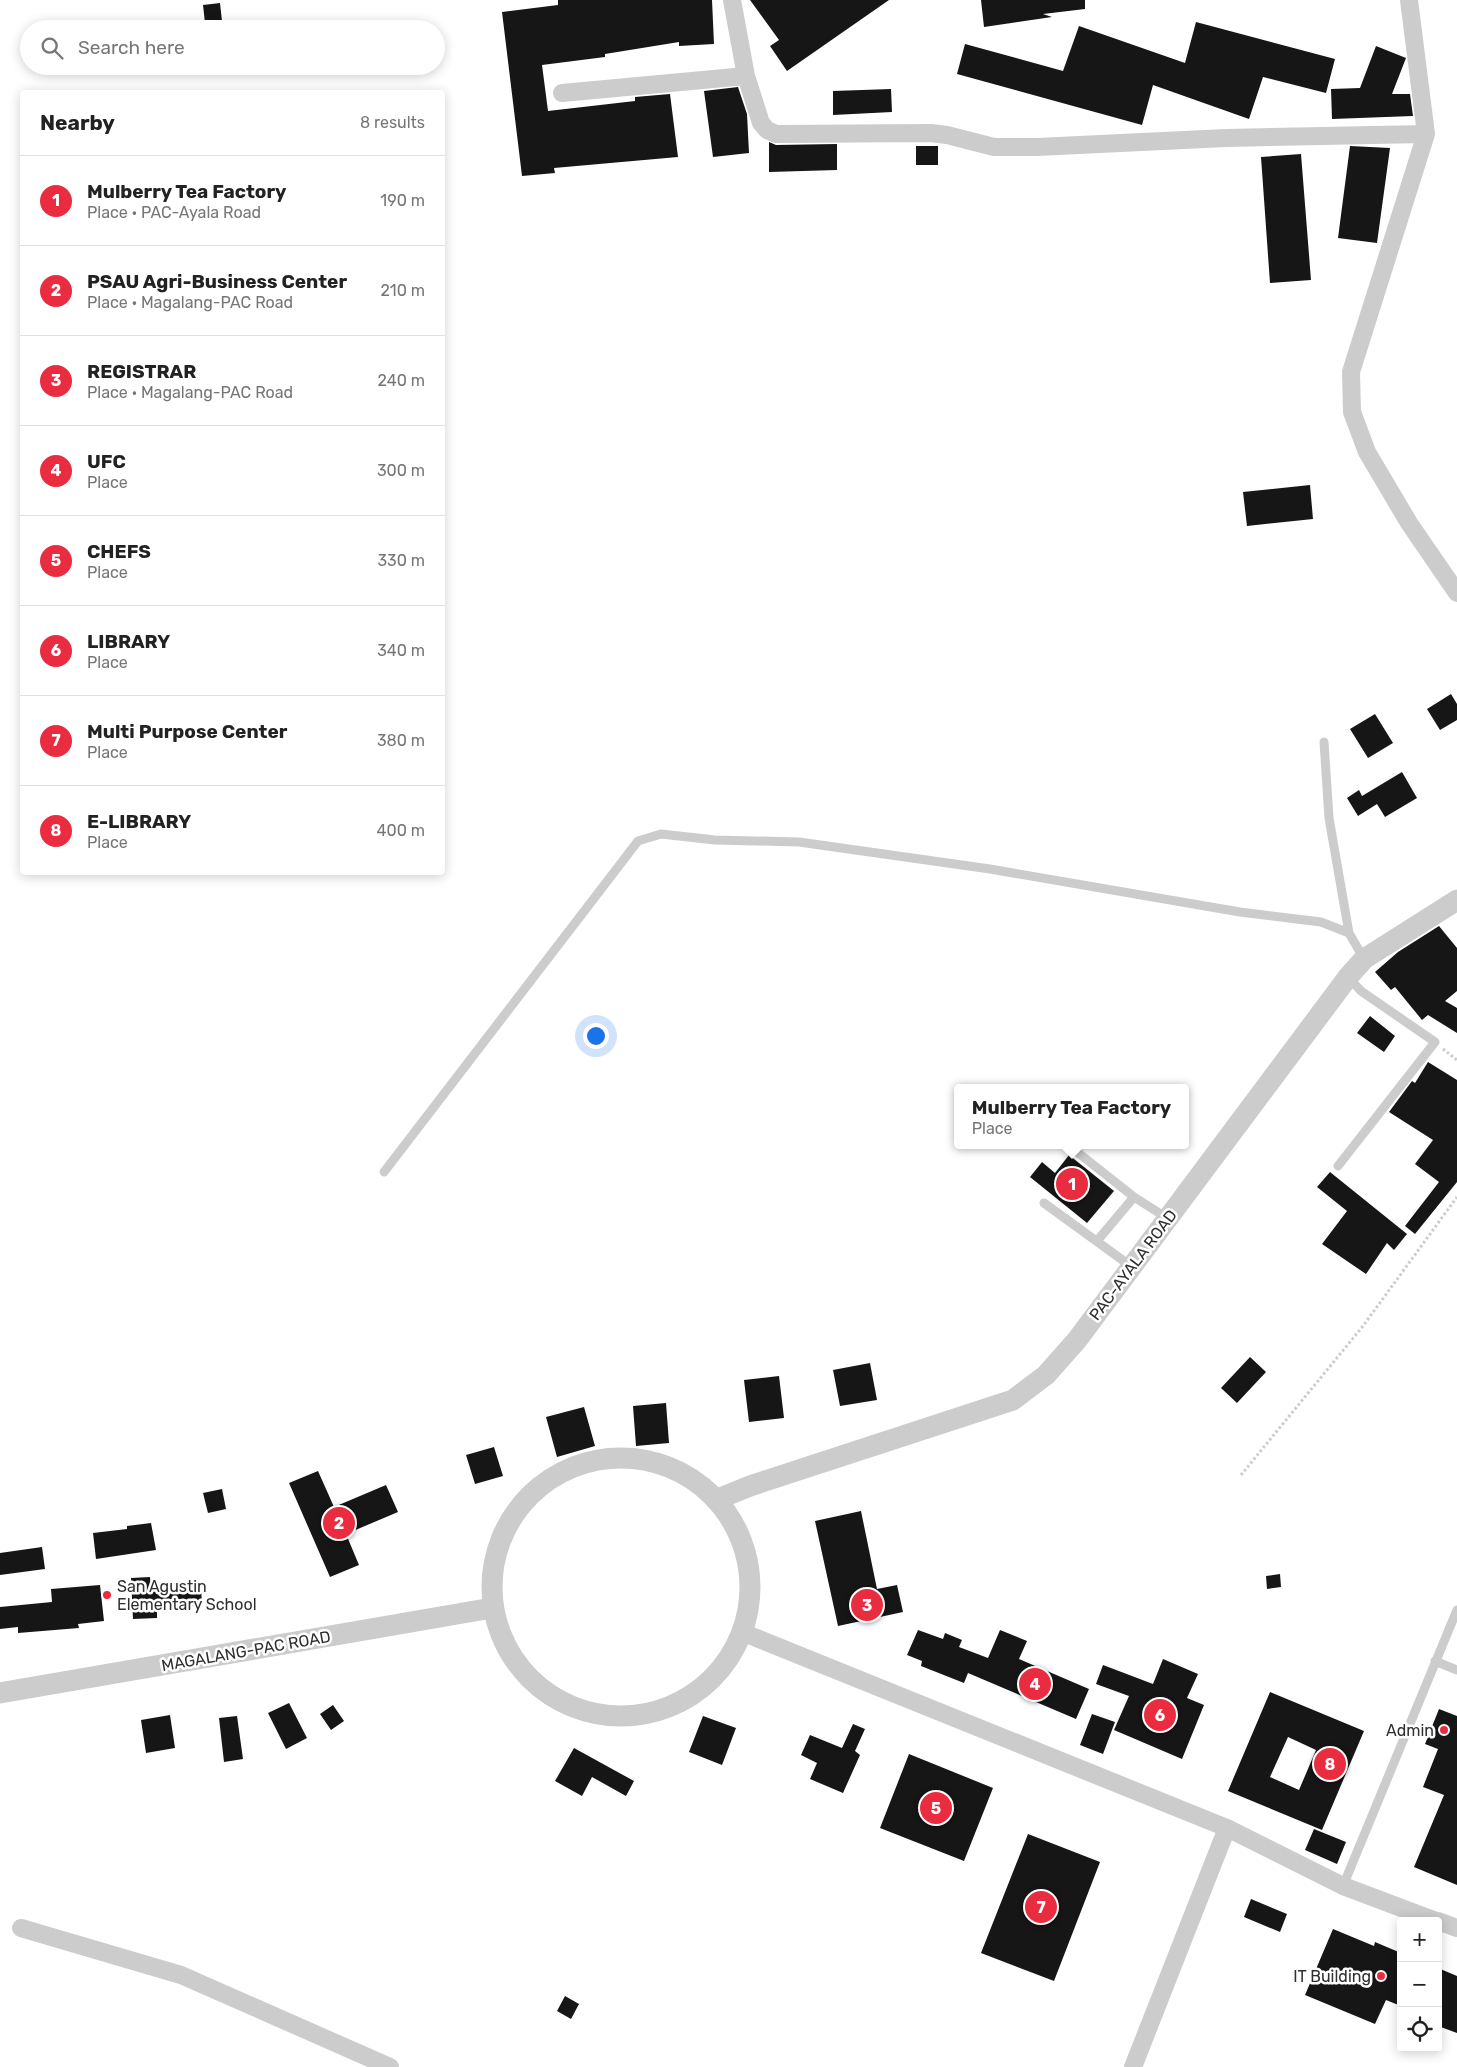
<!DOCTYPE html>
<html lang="en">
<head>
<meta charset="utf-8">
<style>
  body { margin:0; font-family:Rubik,sans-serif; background:#f6f6f6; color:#222 }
  .controls { position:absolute; right:15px; bottom:15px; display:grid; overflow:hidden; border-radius:5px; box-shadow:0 2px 12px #0003 }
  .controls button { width:45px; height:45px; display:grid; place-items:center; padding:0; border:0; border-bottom:1px solid #e0e0e0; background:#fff; color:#222; font:25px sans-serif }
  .you { position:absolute; left:595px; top:1035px; width:18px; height:18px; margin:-12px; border:4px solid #fff; border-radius:50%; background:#1a73e8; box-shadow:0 0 0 8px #1a73e833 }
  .badge { display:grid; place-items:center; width:32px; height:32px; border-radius:50%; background:#ea2c40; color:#fff; font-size:16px; font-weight:700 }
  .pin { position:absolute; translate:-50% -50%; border:2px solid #fff; box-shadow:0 1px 5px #0006 }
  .popup { position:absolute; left:954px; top:1084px; width:235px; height:65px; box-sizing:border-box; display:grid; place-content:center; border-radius:5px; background:#fff; filter:drop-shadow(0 1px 4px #0005); font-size:16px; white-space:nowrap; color:#767676 }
  .popup b { font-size:19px; color:#222 }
  .popup::after { content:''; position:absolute; left:50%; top:100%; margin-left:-10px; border:10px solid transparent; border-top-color:#fff }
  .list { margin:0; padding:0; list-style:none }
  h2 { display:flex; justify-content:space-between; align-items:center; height:65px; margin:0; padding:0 20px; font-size:21px }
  h2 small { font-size:16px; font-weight:400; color:#767676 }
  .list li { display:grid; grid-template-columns:32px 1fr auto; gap:15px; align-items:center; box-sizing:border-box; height:90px; padding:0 20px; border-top:1px solid #e0e0e0 }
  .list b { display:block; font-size:19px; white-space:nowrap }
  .list p { margin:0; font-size:16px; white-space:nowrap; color:#767676 }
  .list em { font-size:16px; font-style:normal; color:#767676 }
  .icon { flex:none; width:28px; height:28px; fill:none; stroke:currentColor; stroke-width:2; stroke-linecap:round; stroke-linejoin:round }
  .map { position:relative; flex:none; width:1457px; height:2067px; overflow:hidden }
  .search { position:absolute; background:#fff; box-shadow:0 2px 12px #0003; left:20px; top:20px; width:425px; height:55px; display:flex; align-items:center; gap:12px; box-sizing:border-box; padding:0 18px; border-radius:28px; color:#767676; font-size:19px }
  .panel { position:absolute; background:#fff; box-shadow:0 2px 12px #0003; left:20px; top:90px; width:425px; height:785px; border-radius:5px }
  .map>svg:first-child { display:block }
  .building { fill:#161616; fill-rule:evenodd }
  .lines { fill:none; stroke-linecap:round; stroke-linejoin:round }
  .path { stroke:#ccc; stroke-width:3; stroke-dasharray:2.5 2.5; stroke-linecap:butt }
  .service { stroke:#ccc; stroke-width:9 }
  .minor { stroke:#ccc; stroke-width:18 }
  .tertiary { stroke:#ccc; stroke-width:21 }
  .poi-dot { fill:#ea2c40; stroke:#fff; stroke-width:2 }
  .labels { text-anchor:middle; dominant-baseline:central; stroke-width:5; stroke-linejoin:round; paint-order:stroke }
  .street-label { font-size:16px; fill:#2f2f2f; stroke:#fff }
  .poi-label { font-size:16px; fill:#2f2f2f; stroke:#fff; text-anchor:end }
</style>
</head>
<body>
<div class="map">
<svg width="1457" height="2067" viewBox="0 0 1457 2067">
  <rect width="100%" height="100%" fill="#fff"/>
  <!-- building -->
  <path class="building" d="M558 0H712L714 44 679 46V42L605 54V57L542 65 548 111 635 101V97L670 94 678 157 554 168 555 173 522 176 502 12 558 5Z
    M750 0H889L787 71 770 46 779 40Z
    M981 0H1085V9L1043 14 1052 17 984 27Z
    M220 3 222 21 205 23 203 5Z
    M1196 22 1335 59 1326 93 1263 77 1249 119 1153 85 1142 125 957 74 965 44 1063 71 1079 26 1185 63Z
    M1376 46 1406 58 1392 94H1410L1413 116 1332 119 1331 89 1360 88Z
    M738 87 747 114 749 153 713 157 704 91Z
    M891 89 892 112 833 115V91Z
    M769 142 776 145 837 144V170L769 172Z
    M916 146H938V165H916Z
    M1350 146 1390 148 1377 243 1338 238Z
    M1301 154 1311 280 1270 283 1261 157Z
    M1310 485 1313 519 1247 526 1243 492Z
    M1451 694 1457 704V720L1440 730 1427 709Z
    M1375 714 1393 743 1368 758 1350 729Z
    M1402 772 1417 798 1385 817 1377 804 1358 816 1347 798 1359 790 1362 796Z
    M1439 926 1457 948V991L1445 1001 1457 1008V1033L1428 1015 1422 1020 1395 987 1391 990 1375 972 1398 952Z
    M1370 1016 1395 1036 1384 1052 1357 1033Z
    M1428 1062 1457 1080V1182L1415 1234 1405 1226 1439 1182 1415 1164 1433 1140 1389 1112 1412 1081 1415 1083Z
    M1069 1155 1114 1191 1087 1223 1030 1177 1042 1162 1055 1173Z
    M1330 1172 1407 1234 1394 1250 1387 1243 1366 1274 1322 1244 1347 1211 1317 1187Z
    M1250 1357 1266 1372 1237 1403 1221 1388Z
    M870 1363 877 1400 840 1406 833 1370Z
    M779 1376 784 1418 749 1422 744 1380Z
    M666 1403 669 1443 636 1446 633 1406Z
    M584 1407 595 1446 557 1457 546 1417Z
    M494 1447 503 1476 475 1484 466 1455Z
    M318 1471 334 1507 386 1485 398 1512 346 1534 359 1565 330 1577 289 1483Z
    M222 1489 226 1509 208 1513 203 1493Z
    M861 1511 877 1589 897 1585 903 1612 838 1626 815 1521Z
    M151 1523 156 1550 96 1559 93 1533 127 1529V1526Z
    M42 1547 45 1569 0 1575V1553Z
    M1280 1574 1281 1587 1267 1589 1266 1576Z
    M150 1577 151 1591 201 1587 202 1605 157 1609V1618L133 1619 131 1578Z
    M100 1585 104 1621 78 1624 79 1628 18 1633V1627L0 1629V1607L52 1602 51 1589Z
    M918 1630 943 1639 945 1633 962 1640 959 1647 988 1658 1000 1630 1027 1641 1019 1659 1089 1689 1076 1719 968 1673 964 1683 921 1666 922 1661 907 1655Z
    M1163 1659 1198 1674 1187 1698 1204 1705 1182 1759 1114 1730 1129 1696 1096 1684 1103 1665 1153 1684Z
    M1270 1692 1364 1731 1322 1830 1228 1791ZM1288 1737 1316 1750 1299 1790 1270 1777Z
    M289 1703 307 1738 286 1749 268 1713Z
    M333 1705 344 1721 331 1730 320 1714Z
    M1439 1709 1457 1716V1885L1414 1867 1444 1795 1423 1787 1438 1749 1425 1744Z
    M1092 1714 1115 1722 1103 1754 1080 1745Z
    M170 1715 175 1748 146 1753 141 1720Z
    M237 1716 243 1759 224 1762 219 1718Z
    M703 1716 736 1728 722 1765 689 1752Z
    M853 1724 865 1729 855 1751 860 1755 843 1793 810 1779 817 1763 801 1755 810 1735 842 1748Z
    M574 1748 634 1781 626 1796 592 1777 582 1796 555 1781Z
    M909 1754 993 1788 964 1861 880 1828Z
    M1314 1829 1346 1842 1337 1864 1305 1850Z
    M1028 1834 1100 1862 1054 1981 981 1953Z
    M1251 1899 1287 1914 1280 1932 1244 1917Z
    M1333 1929 1374 1946 1375 1942 1401 1953V2006L1386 2000 1375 2024 1305 1995Z
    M1438 1968 1457 1976V2033L1438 2026Z
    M565 1996 579 2004 571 2019 557 2011Z"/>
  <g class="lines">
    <!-- path -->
    <path class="path" d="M1443 1049 1457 1060
      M1241 1475 1363 1326 1457 1197"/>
    <!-- service -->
    <path class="service" d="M1324 742 1329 818 1349 933
      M1072 1148 1134 1197 1167 1218
      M1338 1166 1435 1042 1361 991 1348 977
      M384 1172 638 841 661 834 715 840 799 842 990 869 1240 912 1321 922 1349 933 1364 959
      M1044 1203 1132 1267
      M1097 1241 1134 1197
      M1435 1661 1457 1670
      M1343 1886 1457 1610"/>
    <!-- minor -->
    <path class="minor" d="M732 0 746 76 761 123 767 130 776 134 931 133 947 135 994 147H1037L1226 138 1426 134
      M1409 0 1426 134 1351 372 1352 412 1367 452 1409 523 1457 593
      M562 93 746 76
      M744 1633 1227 1828 1343 1886 1436 1921
      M1438 1921 1457 1928
      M21 1928 181 1975 390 2067
      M1133 2067 1227 1828"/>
    <!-- tertiary -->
    <path class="tertiary" d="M492 1587a129 129 0 1 1 258 0a129 129 0 1 1-258 0Z
      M718 1499 750 1486 1013 1400 1046 1375 1077 1340 1348 977 1364 959 1457 900
      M0 1693 492 1608"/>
  </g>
  <!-- markers -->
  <g class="poi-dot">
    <circle cx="107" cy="1595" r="5"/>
    <circle cx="1444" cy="1730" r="5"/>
    <circle cx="1381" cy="1976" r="5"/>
  </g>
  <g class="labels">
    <!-- street labels -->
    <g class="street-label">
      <text transform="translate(1133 1265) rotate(-53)">PAC-AYALA ROAD</text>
      <text transform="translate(246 1651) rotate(-10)">MAGALANG-PAC ROAD</text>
    </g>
    <!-- poi labels -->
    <g class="poi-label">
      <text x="117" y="1586" text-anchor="start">San Agustin<tspan x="117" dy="18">Elementary School</tspan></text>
      <text x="1434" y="1730">Admin</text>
      <text x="1371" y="1976">IT Building</text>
    </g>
  </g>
</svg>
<div class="controls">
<button>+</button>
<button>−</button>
<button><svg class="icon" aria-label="locate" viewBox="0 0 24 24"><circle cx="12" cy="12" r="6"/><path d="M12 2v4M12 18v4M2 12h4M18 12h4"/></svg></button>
</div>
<div class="you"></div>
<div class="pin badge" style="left:1072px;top:1184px">1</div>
<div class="popup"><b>Mulberry Tea Factory</b>Place</div>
<div class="pin badge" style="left:339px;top:1523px">2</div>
<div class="pin badge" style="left:867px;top:1605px">3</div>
<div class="pin badge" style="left:1035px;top:1684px">4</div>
<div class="pin badge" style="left:936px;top:1808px">5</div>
<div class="pin badge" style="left:1160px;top:1715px">6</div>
<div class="pin badge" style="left:1041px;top:1907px">7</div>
<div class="pin badge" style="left:1330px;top:1764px">8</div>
<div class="search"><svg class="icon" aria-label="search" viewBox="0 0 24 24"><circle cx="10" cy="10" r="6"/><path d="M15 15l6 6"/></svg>Search here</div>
<section class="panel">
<h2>Nearby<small>8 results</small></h2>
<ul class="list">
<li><span class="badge">1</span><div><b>Mulberry Tea Factory</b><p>Place · PAC-Ayala Road</p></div><em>190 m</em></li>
<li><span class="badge">2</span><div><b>PSAU Agri-Business Center</b><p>Place · Magalang-PAC Road</p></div><em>210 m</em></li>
<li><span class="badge">3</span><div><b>REGISTRAR</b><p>Place · Magalang-PAC Road</p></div><em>240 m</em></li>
<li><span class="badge">4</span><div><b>UFC</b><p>Place</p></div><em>300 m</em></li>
<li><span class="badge">5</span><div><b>CHEFS</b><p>Place</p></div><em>330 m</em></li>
<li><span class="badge">6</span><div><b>LIBRARY</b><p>Place</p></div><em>340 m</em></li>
<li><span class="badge">7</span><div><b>Multi Purpose Center</b><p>Place</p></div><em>380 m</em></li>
<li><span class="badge">8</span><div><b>E-LIBRARY</b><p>Place</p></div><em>400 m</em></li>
</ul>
</section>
</div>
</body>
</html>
